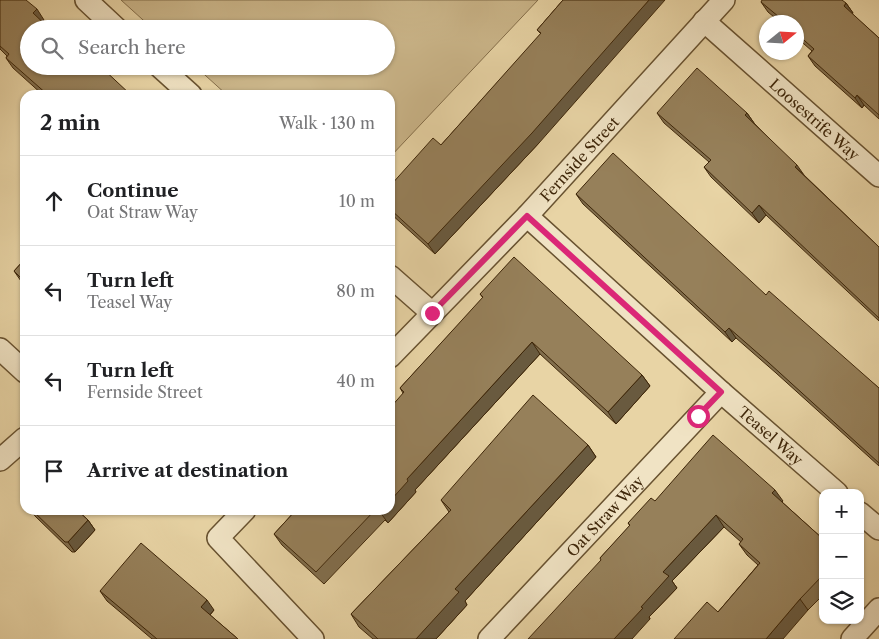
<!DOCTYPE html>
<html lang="en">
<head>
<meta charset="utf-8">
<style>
  body { margin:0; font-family:"Libre Caslon Text",serif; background:#f6f6f6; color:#202124 }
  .controls { position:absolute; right:15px; bottom:15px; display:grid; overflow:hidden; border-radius:10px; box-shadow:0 1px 4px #0004 }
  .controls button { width:45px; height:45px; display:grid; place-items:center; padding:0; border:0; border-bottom:1px solid #e0e0e0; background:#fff; color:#202124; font:25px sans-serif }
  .compass { position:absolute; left:759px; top:15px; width:45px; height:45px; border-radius:50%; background:#fff; box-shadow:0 1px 4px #0004; rotate:72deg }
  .stop { position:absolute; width:15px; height:15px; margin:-11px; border:4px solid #db2777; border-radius:50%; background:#fff }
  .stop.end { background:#db2777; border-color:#fff; box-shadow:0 1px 5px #0008 }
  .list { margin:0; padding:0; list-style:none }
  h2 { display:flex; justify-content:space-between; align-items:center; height:65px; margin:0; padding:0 20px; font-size:21px }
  h2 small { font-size:16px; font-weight:400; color:#757577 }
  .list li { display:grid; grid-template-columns:32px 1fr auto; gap:15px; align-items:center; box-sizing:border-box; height:90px; padding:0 20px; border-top:1px solid #e0e0e0 }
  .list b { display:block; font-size:19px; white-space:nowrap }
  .list p { margin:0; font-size:16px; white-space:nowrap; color:#757577 }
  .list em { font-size:16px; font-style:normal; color:#757577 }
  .icon { flex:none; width:28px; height:28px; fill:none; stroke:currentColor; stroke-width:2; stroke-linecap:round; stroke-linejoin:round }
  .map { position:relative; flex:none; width:879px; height:639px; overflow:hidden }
  .search { position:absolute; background:#fff; box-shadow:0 1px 4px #0004; left:20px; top:20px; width:375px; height:55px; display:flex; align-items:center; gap:12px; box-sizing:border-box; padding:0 18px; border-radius:28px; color:#757577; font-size:19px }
  .panel { position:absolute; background:#fff; box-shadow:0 1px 4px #0004; left:20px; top:90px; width:375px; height:425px; border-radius:15px }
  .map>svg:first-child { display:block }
  .green { fill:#cbb68a; stroke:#846e4a }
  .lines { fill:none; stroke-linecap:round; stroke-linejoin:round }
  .minor-casing { stroke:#685230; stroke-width:24 }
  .minor { stroke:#f0e3c4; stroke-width:21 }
  .wall { fill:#816e4d; stroke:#3e2609 }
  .shaded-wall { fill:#695a3f; stroke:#3e2609 }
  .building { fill:#96805a; stroke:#3e2609 }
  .route { stroke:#db2777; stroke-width:6 }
  .labels { text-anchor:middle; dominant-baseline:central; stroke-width:4; stroke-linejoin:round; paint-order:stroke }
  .street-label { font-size:15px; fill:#3e2609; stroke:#f0e3c4 }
</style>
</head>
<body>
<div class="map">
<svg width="879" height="639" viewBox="0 0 879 639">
  <rect width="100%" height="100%" fill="#e8d4a5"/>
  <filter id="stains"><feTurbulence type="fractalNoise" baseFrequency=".004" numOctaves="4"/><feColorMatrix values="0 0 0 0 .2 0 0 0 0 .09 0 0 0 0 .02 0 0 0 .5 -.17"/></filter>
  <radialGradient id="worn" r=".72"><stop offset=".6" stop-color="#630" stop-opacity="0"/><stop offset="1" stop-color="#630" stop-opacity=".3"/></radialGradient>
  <!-- green -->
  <path class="green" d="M121 0H538L390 157V95H227L195 66H386V29H153Z"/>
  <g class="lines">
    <!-- minor casing -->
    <g class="minor-casing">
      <g id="minor">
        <path d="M86 0 117 29"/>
        <path id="s1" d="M704 21 879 176"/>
        <path d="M159 66 191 95"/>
        <path id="s2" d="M527 216 721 392 837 493"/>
        <path d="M390 276 432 313"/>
        <path d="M0 349 25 372"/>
        <path id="s3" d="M390 357 527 216 724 0"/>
        <path d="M0 460 25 438"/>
        <path d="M245 510 218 538 313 639"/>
        <path d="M860 513 879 529"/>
        <path id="s4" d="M489 639 721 392"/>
        <path d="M852 639 879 609"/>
      </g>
    </g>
    <!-- minor -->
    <use href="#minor" class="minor"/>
  </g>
  <!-- wall -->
  <path class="wall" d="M0 0 44 20 29 29 131 95H43L13 68 6 58 7 56 0 49Z
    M563 0 539 143 435 254 390 213V186L441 145 541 34 537 30Z
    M761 2 846 3 853 13 852 14 879 38V119L864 105 862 108 815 66 808 56 812 51 796 37V22H780L768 12Z
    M657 113H747L754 123 804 175 879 247V321L766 215 759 223 711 177 704 167 709 162 664 123Z
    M576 194 766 295 879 388V466L776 373 736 338 732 342 583 204Z
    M25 259V285L21 281 14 271Z
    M480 294 642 375 650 386 616 424 540 354 415 490 416 492 388 523 385 520 324 584 282 545 274 534 296 510H390L403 393 400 388 483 298Z
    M588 445 596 457 465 601 467 605 436 639H373L359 627 351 614 449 512 441 500Z
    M655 501H783L782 502 823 539V595L808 610 718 612 758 565 747 555 739 544 741 542 724 527 672 581 677 588 649 617 650 619 600 558 630 526 628 523Z
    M31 510H77L88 520 95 530 75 552H72L35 516Z
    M100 591 214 610 210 615 238 639H152L107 601Z"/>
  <!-- shaded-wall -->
  <path class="shaded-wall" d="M649 0H665L539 143 435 254 428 244Z
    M846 3 853 13 851 16 844 6Z
    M37 9 44 20 41 24 33 13Z
    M857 95 864 105 862 108 855 98Z
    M747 113 754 123 752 125 745 115Z
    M797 165 804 175 795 167Z
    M759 205 766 215 759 223 752 213Z
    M729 328 736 338 732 342 725 332Z
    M532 342 540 354 415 490 416 492 388 523 380 512 382 510H390V501L407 479Z
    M642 375 650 386 616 424 608 412Z
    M588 445 596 457 465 601 467 605 436 639H416L455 589Z
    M775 490 783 501 780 504 772 493Z
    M716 515 724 527 672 581 677 588 649 617 650 619 632 639H614L641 607 663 572Z
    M88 520 95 530 75 552 68 542Z
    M800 599 808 610 783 639H766Z
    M207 600 214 610 208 617 201 607Z"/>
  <!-- building -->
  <path class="building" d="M0 0H26L37 9 33 13 50 29H29V66H100L131 95H48L6 58 9 54 0 46Z
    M563 0H649L532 133 428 244 390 209V186L433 138 441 145 541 33 537 30Z
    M762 0H842L846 3 844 6 879 38V115L857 95 855 98 808 56 814 49 796 33V22H785L761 2Z
    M697 68 747 113 745 115 797 165 795 167 879 247V318L759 205 752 213 704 167 711 160 657 113Z
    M613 153 766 295 769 291 879 388V463L769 363 729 328 725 332 576 194Z
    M514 257 642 375 608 412 532 342 407 479 408 481 390 501V408L404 392 400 388 483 297 480 294Z
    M25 259V282L14 271Z
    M533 395 588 445 455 589 459 592 416 639H378L351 614 451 510 441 500Z
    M713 435 775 490 772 493 823 539V575L800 599 766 639H674L707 602 718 612 760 563 739 544 743 539 716 515 663 572 669 576 641 607 643 608 614 639H528L601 560 600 558 630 525 628 523 651 498 655 501Z
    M32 510H77L88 520 68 542H65Z
    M296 510H375L316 572 274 534Z
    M141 543 207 600 201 607 238 639H157L100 591Z"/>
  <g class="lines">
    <!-- route -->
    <path class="route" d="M432 313 527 216 721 392 698 416"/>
  </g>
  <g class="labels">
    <!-- street labels -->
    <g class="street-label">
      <text stroke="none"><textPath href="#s1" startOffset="148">Loosestrife Way</textPath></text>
      <text stroke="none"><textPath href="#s3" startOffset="274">Fernside Street</textPath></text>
      <text stroke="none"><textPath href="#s2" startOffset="328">Teasel Way</textPath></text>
      <text stroke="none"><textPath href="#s4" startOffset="169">Oat Straw Way</textPath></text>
    </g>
  </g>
  <rect width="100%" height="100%" filter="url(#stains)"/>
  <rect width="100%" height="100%" fill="url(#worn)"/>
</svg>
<div class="controls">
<button>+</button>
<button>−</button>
<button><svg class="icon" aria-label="layers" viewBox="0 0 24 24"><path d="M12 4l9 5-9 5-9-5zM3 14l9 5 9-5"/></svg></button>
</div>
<svg class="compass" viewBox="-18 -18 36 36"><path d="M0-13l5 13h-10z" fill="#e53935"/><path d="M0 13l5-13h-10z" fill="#757577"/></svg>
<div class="stop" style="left:698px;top:416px"></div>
<div class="stop end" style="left:432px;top:313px"></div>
<div class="search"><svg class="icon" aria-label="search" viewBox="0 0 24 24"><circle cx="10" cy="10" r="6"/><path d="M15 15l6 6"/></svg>Search here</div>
<section class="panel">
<h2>2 min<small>Walk · 130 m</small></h2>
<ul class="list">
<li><svg class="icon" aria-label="ahead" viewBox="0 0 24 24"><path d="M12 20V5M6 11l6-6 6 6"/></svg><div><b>Continue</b><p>Oat Straw Way</p></div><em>10 m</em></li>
<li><svg class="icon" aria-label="left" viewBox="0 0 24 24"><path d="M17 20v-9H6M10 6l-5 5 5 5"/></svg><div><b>Turn left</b><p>Teasel Way</p></div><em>80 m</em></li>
<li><svg class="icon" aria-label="left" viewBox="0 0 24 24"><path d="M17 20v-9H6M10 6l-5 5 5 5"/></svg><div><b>Turn left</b><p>Fernside Street</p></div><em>40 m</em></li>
<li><svg class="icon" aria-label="arrive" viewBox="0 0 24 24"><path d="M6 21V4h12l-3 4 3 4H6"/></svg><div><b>Arrive at destination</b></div></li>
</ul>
</section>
</div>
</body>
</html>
